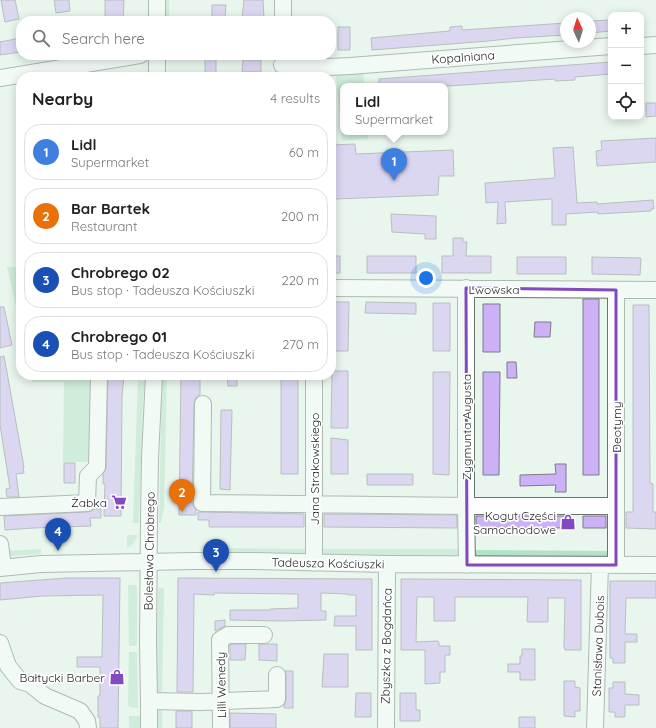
<!DOCTYPE html>
<html lang="en">
<head>
<meta charset="utf-8">
<style>
  body { margin:0; font-family:Quicksand,sans-serif; background:#f6f6f6; color:#222 }
  .controls { position:absolute; right:12px; top:12px; display:grid; overflow:hidden; border-radius:8px; box-shadow:0 2px 10px #0003 }
  .controls button { width:36px; height:36px; display:grid; place-items:center; padding:0; border:0; border-bottom:1px solid #e0e0e0; background:#fff; color:#222; font:20px sans-serif }
  .compass { position:absolute; left:560px; top:12px; width:36px; height:36px; border-radius:50%; background:#fff; box-shadow:0 2px 10px #0003; rotate:356deg }
  .you { position:absolute; left:426px; top:278px; width:14px; height:14px; margin:-10px; border:3px solid #fff; border-radius:50%; background:#1a73e8; box-shadow:0 0 0 6px #1a73e833 }
  .badge { display:grid; place-items:center; width:26px; height:26px; border-radius:50%; background:#0b8043; color:#fff; font-size:13px; font-weight:700 }
  .pin { position:absolute; translate:-50% -33px; filter:drop-shadow(0 1px 2px #0008) }
  .pin::after { content:''; position:absolute; top:21px; width:14px; height:12px; background:inherit; clip-path:polygon(0 0,100% 0,50% 100%) }
  .popup { position:absolute; left:340px; top:83px; width:108px; height:52px; box-sizing:border-box; display:grid; place-content:center; border-radius:8px; background:#fff; filter:drop-shadow(0 1px 3px #0005); font-size:13px; white-space:nowrap; color:#767676 }
  .popup b { font-size:15px; color:#222 }
  .popup::after { content:''; position:absolute; left:50%; top:100%; margin-left:-8px; border:8px solid transparent; border-top-color:#fff }
  .list { margin:0; padding:0; list-style:none }
  h2 { display:flex; justify-content:space-between; align-items:center; height:52px; margin:0; padding:0 16px; font-size:17px }
  h2 small { font-size:13px; font-weight:400; color:#767676 }
  .list li { display:grid; grid-template-columns:26px 1fr auto; gap:12px; align-items:center; box-sizing:border-box; height:56px; margin:0 8px 8px; padding:0 8px; border:1px solid #e0e0e0; border-radius:16px }
  .list b { display:block; font-size:15px; white-space:nowrap }
  .list p { margin:0; font-size:13px; white-space:nowrap; color:#767676 }
  .list em { font-size:13px; font-style:normal; color:#767676 }
  .icon { flex:none; width:22px; height:22px; fill:none; stroke:currentColor; stroke-width:2; stroke-linecap:round; stroke-linejoin:round }
  .map { position:relative; flex:none; width:656px; height:728px; overflow:hidden }
  .search { position:absolute; background:#fff; box-shadow:0 2px 10px #0003; left:16px; top:16px; width:320px; height:44px; display:flex; align-items:center; gap:10px; box-sizing:border-box; padding:0 14px; border-radius:16px; color:#767676; font-size:15px }
  .panel { position:absolute; background:#fff; box-shadow:0 2px 10px #0003; left:16px; top:72px; width:320px; height:308px; border-radius:16px }
  .map>svg:first-child { display:block }
  .green { fill:#b1e3c4 }
  .building { fill:#cdb1f6; stroke:#7f7b87 }
  .lines { fill:none; stroke-linecap:round; stroke-linejoin:round }
  .minor-casing { stroke:#68746c; stroke-width:18 }
  .minor { stroke:#fff; stroke-width:16 }
  .marked { fill:none; stroke:#834ac0; stroke-width:3; stroke-linejoin:round }
  .labels { text-anchor:middle; dominant-baseline:central; stroke-width:3.5; stroke-linejoin:round; paint-order:stroke }
  .street-label { font-size:12px; fill:#1b201d; stroke:#fff }
  .poi-label { font-size:12px; fill:#1b201d; stroke:#fff; text-anchor:end }
</style>
</head>
<body>
<div class="map">
<svg width="656" height="728" viewBox="0 0 656 728">
  <rect width="100%" height="100%" fill="#e8f6ed"/>
  <!-- green -->
  <path class="green" d="M164 0H169V21H164Z
    M363 72 364 86H343V132H368V139L342 141 336 74Z
    M7 267H21V328Z
    M31 375H94L95 462H63L64 382H32Z
    M138 375H139V380L145 381 143 401 139 523H133Z
    M162 375H167L164 509C162 515 162 517 161 523H159Z
    M130 535H138L137 537 132 545 127 548V536Z
    M205 548 310 549 307 553 207 552 205 551Z
    M41 549V554L10 556 7 555 6 551Z
    M318 549H459V555L458 556 320 555Z
    M472 550 609 551 608 557 476 556H473Z
    M128 585H135L137 587V644L135 646H129Z
    M158 588H164L162 696 156 694Z
    M129 652H135L137 654 138 708 129 707 128 704Z
    M162 705V728H156V706Z
    M129 716H139L140 717 141 728H129Z"/>
  <!-- building -->
  <path class="building" d="M1 0H15L19 19 5 22Z
    M54 0H69L70 11 56 13Z
    M105 0H124L123 21H105Z
    M244 0H263L264 18 262 17V21H251V18H242Z
    M212 5H226L225 17 216 18V17H212Z
    M611 20V31L590 33V21Z
    M566 23V35L515 38 489 41 372 50 371 38 450 31V27L462 26V30Z
    M338 27H350V50H338Z
    M21 38V52L0 55V42Z
    M205 55H216V77H205Z
    M243 60H261V72H242Z
    M611 62V74L575 77V80L555 81V79L448 86H379V79Z
    M646 103H656V116L646 117Z
    M656 138V162L597 166 596 151 602 150 601 141Z
    M355 144 356 154 453 150 454 176H439L438 195 335 199 334 166H331V145Z
    M573 147 577 203 597 202V204L653 200 654 209H651V211L598 214V212L566 214V225H552V199L505 202 506 223 497 224 498 202 486 203 485 183 555 178 553 148Z
    M391 214 436 216V239H425V234L392 232Z
    M453 238H463V242H467L466 256H491V273H442V256H453Z
    M331 256H340V273H331Z
    M367 256H416V273H367Z
    M517 257H566V274H517Z
    M592 257 641 258 640 275 592 274Z
    M583 299H599V475H583Z
    M332 302H349L348 351H332Z
    M366 302 416 303V314L365 313Z
    M433 303H450V351H433Z
    M483 304H500V352H483Z
    M633 305H649L650 483 653 484V512H656V529L626 528V512H633Z
    M0 307H4L12 345 0 348Z
    M535 322H551L550 337H534Z
    M4 356 24 467H23L24 473 16 474 19 497H7L6 489 10 488 0 425V357Z
    M507 362H516L517 378H507Z
    M332 371H348V428H331Z
    M433 372H450L449 475 433 474Z
    M483 372H500L499 475H483Z
    M108 375H123L124 376 122 396 121 516H104L105 484H103V474L106 467Z
    M181 375H200V395L198 396 195 399 194 404 192 503 194 507 196 510V515H179Z
    M227 375H237V386H228Z
    M281 375H298V474H281Z
    M221 410H232L230 490 220 489Z
    M331 438 348 440V474H331Z
    M64 463H75V483H64Z
    M555 464H566V492H555L556 485 520 486V475L556 474Z
    M367 474H413V485H367Z
    M94 509H101V518H90L91 526 34 528 5 530 4 516 87 512 92 511Z
    M198 512H202L304 514V527H209V520H198Z
    M324 514 457 515V528L324 527Z
    M476 516H566V528L476 527Z
    M583 516H606V528H583Z
    M67 578H120L118 728H100V717H98V696H100V667H77V657H102L103 595 42 596 0 600V583Z
    M178 578 372 579V650H356V626H334L335 616H356V595H348V594L321 593V611H326V620L280 621 230 620V610H270V609L298 608V594L214 593V595L194 594 193 692H177Z
    M401 579 581 580V650H565V648H564L565 598H548V622H527L528 597H455V621H434V597H417L416 642 438 641V642H439V646H450V655H445V672H440V683L425 684V650H401Z
    M610 581H656V598H626L625 634H637V642H625V663H613V658H610Z
    M225 620V626L215 631V621Z
    M231 644H246L245 660H230V645Z
    M259 644H277V661L259 660Z
    M522 649H535V680H520V672H508V664H520V656H522Z
    M324 654H348V687H322Z
    M285 671H293V708H284V706L285 703 286 699V675Z
    M564 681H575V687L580 688V711H575V717L564 716Z
    M613 682H625V694L639 695V705H625V717H615V712H609V688H613Z
    M356 693H371V717H355Z
    M400 693H416V710H420V721H400Z
    M176 711H192V728H176Z
    M230 713 276 714V728H230Z
    M519 717H535V728H519Z"/>
  <g class="lines">
    <!-- minor casing -->
    <g class="minor-casing">
      <path id="minor" d="M157 21V0
        M283 21V0
        M641 46 656 45
        M157 55V77
        M282 65 328 67 350 66 611 46
        M0 78 140 55
        M331 288 656 290
        M466 288V506L467 565
        M616 290V565
        M203 404 202 503 466 506H616
        M0 507 87 503 88 476 97 467 99 375
        M0 544 3 567
        M314 563V375
        M0 568 41 564 194 561H254L387 564 656 565
        M0 643 8 666 20 681 30 684 45 696 80 711 87 721 88 728
        M149 701 201 702 277 699V675
        M149 728V701L148 641 149 519 150 458 154 375
        M221 728 220 640 228 635H264
        M386 728 387 564
        M595 728 600 565"/>
    </g>
    <!-- minor -->
    <use href="#minor" class="minor"/>
  </g>
  <!-- marked area -->
  <path d="M0 0H656V728H0ZM466 288 616 290V565H467Z" fill="#e8f6ed" fill-opacity=".55" fill-rule="evenodd"/>
  <path class="marked" d="M466 288 616 290V565H467Z"/>
  <!-- icons -->
  <defs>
    <g id="supermarket-bare" transform="scale(1.2)"><path d="M-6-5.5h2.5l.6 2H6L4.5 2H-2.5L-4.4-4H-6ZM-1.5 3.2a1.3 1.3 0 1 0 .1 0ZM3 3.2a1.3 1.3 0 1 0 .1 0Z" fill="#834ac0" stroke="#fff" stroke-width="2.5" paint-order="stroke"/></g>
    <g id="shop-bare" transform="scale(1.2)"><path d="M-5-2.5h2.3a2.7 3.5 0 0 1 5.4 0H5L5.5 6h-11ZM-1.5-2.5h3a1.5 2.3 0 0 0-3 0Z" fill="#834ac0" stroke="#fff" stroke-width="2.5" paint-order="stroke"/></g>
  </defs>
  <g fill-rule="evenodd">
    <use href="#supermarket-bare" x="119" y="502"/>
    <use href="#shop-bare" x="568" y="522"/>
    <use href="#shop-bare" x="117" y="677"/>
  </g>
  <g class="labels">
    <!-- street labels -->
    <g class="street-label">
      <text transform="translate(463 57) rotate(-4)">Kopalniana</text>
      <text x="494" y="289">Lwowska</text>
      <text transform="translate(466 427) rotate(-90)">Zygmunta Augusta</text>
      <text transform="translate(616 427) rotate(-90)">Deotymy</text>
      <text transform="translate(314 469) rotate(-90)">Jana Strakowskiego</text>
      <text transform="translate(149 551) rotate(-89)">Bolesława Chrobrego</text>
      <text transform="translate(328 563) rotate(1)">Tadeusza Kościuszki</text>
      <text transform="translate(386 646) rotate(-89)">Zbyszka z Bogdańca</text>
      <text transform="translate(598 646) rotate(-88)">Stanisława Dubois</text>
      <text transform="translate(221 685) rotate(-91)">Lilli Wenedy</text>
    </g>
    <!-- poi labels -->
    <g class="poi-label">
      <text x="107" y="502">Żabka</text>
      <text x="556" y="515">Kogut Części<tspan x="556" dy="14">Samochodowe</tspan></text>
      <text x="105" y="677">Bałtycki Barber</text>
    </g>
  </g>
</svg>
<div class="controls">
<button>+</button>
<button>−</button>
<button><svg class="icon" aria-label="locate" viewBox="0 0 24 24"><circle cx="12" cy="12" r="6"/><path d="M12 2v4M12 18v4M2 12h4M18 12h4"/></svg></button>
</div>
<svg class="compass" viewBox="-18 -18 36 36"><path d="M0-13l5 13h-10z" fill="#e53935"/><path d="M0 13l5-13h-10z" fill="#767676"/></svg>
<div class="you"></div>
<div class="pin badge" style="left:394px;top:181px;background:#3f7fe0">1</div>
<div class="popup"><b>Lidl</b>Supermarket</div>
<div class="pin badge" style="left:182px;top:512px;background:#e8710a">2</div>
<div class="pin badge" style="left:216px;top:572px;background:#1a4fb4">3</div>
<div class="pin badge" style="left:58px;top:551px;background:#1a4fb4">4</div>
<div class="search"><svg class="icon" aria-label="search" viewBox="0 0 24 24"><circle cx="10" cy="10" r="6"/><path d="M15 15l6 6"/></svg>Search here</div>
<section class="panel">
<h2>Nearby<small>4 results</small></h2>
<ul class="list">
<li><span class="badge" style="background:#3f7fe0">1</span><div><b>Lidl</b><p>Supermarket</p></div><em>60 m</em></li>
<li><span class="badge" style="background:#e8710a">2</span><div><b>Bar Bartek</b><p>Restaurant</p></div><em>200 m</em></li>
<li><span class="badge" style="background:#1a4fb4">3</span><div><b>Chrobrego 02</b><p>Bus stop · Tadeusza Kościuszki</p></div><em>220 m</em></li>
<li><span class="badge" style="background:#1a4fb4">4</span><div><b>Chrobrego 01</b><p>Bus stop · Tadeusza Kościuszki</p></div><em>270 m</em></li>
</ul>
</section>
</div>
</body>
</html>
